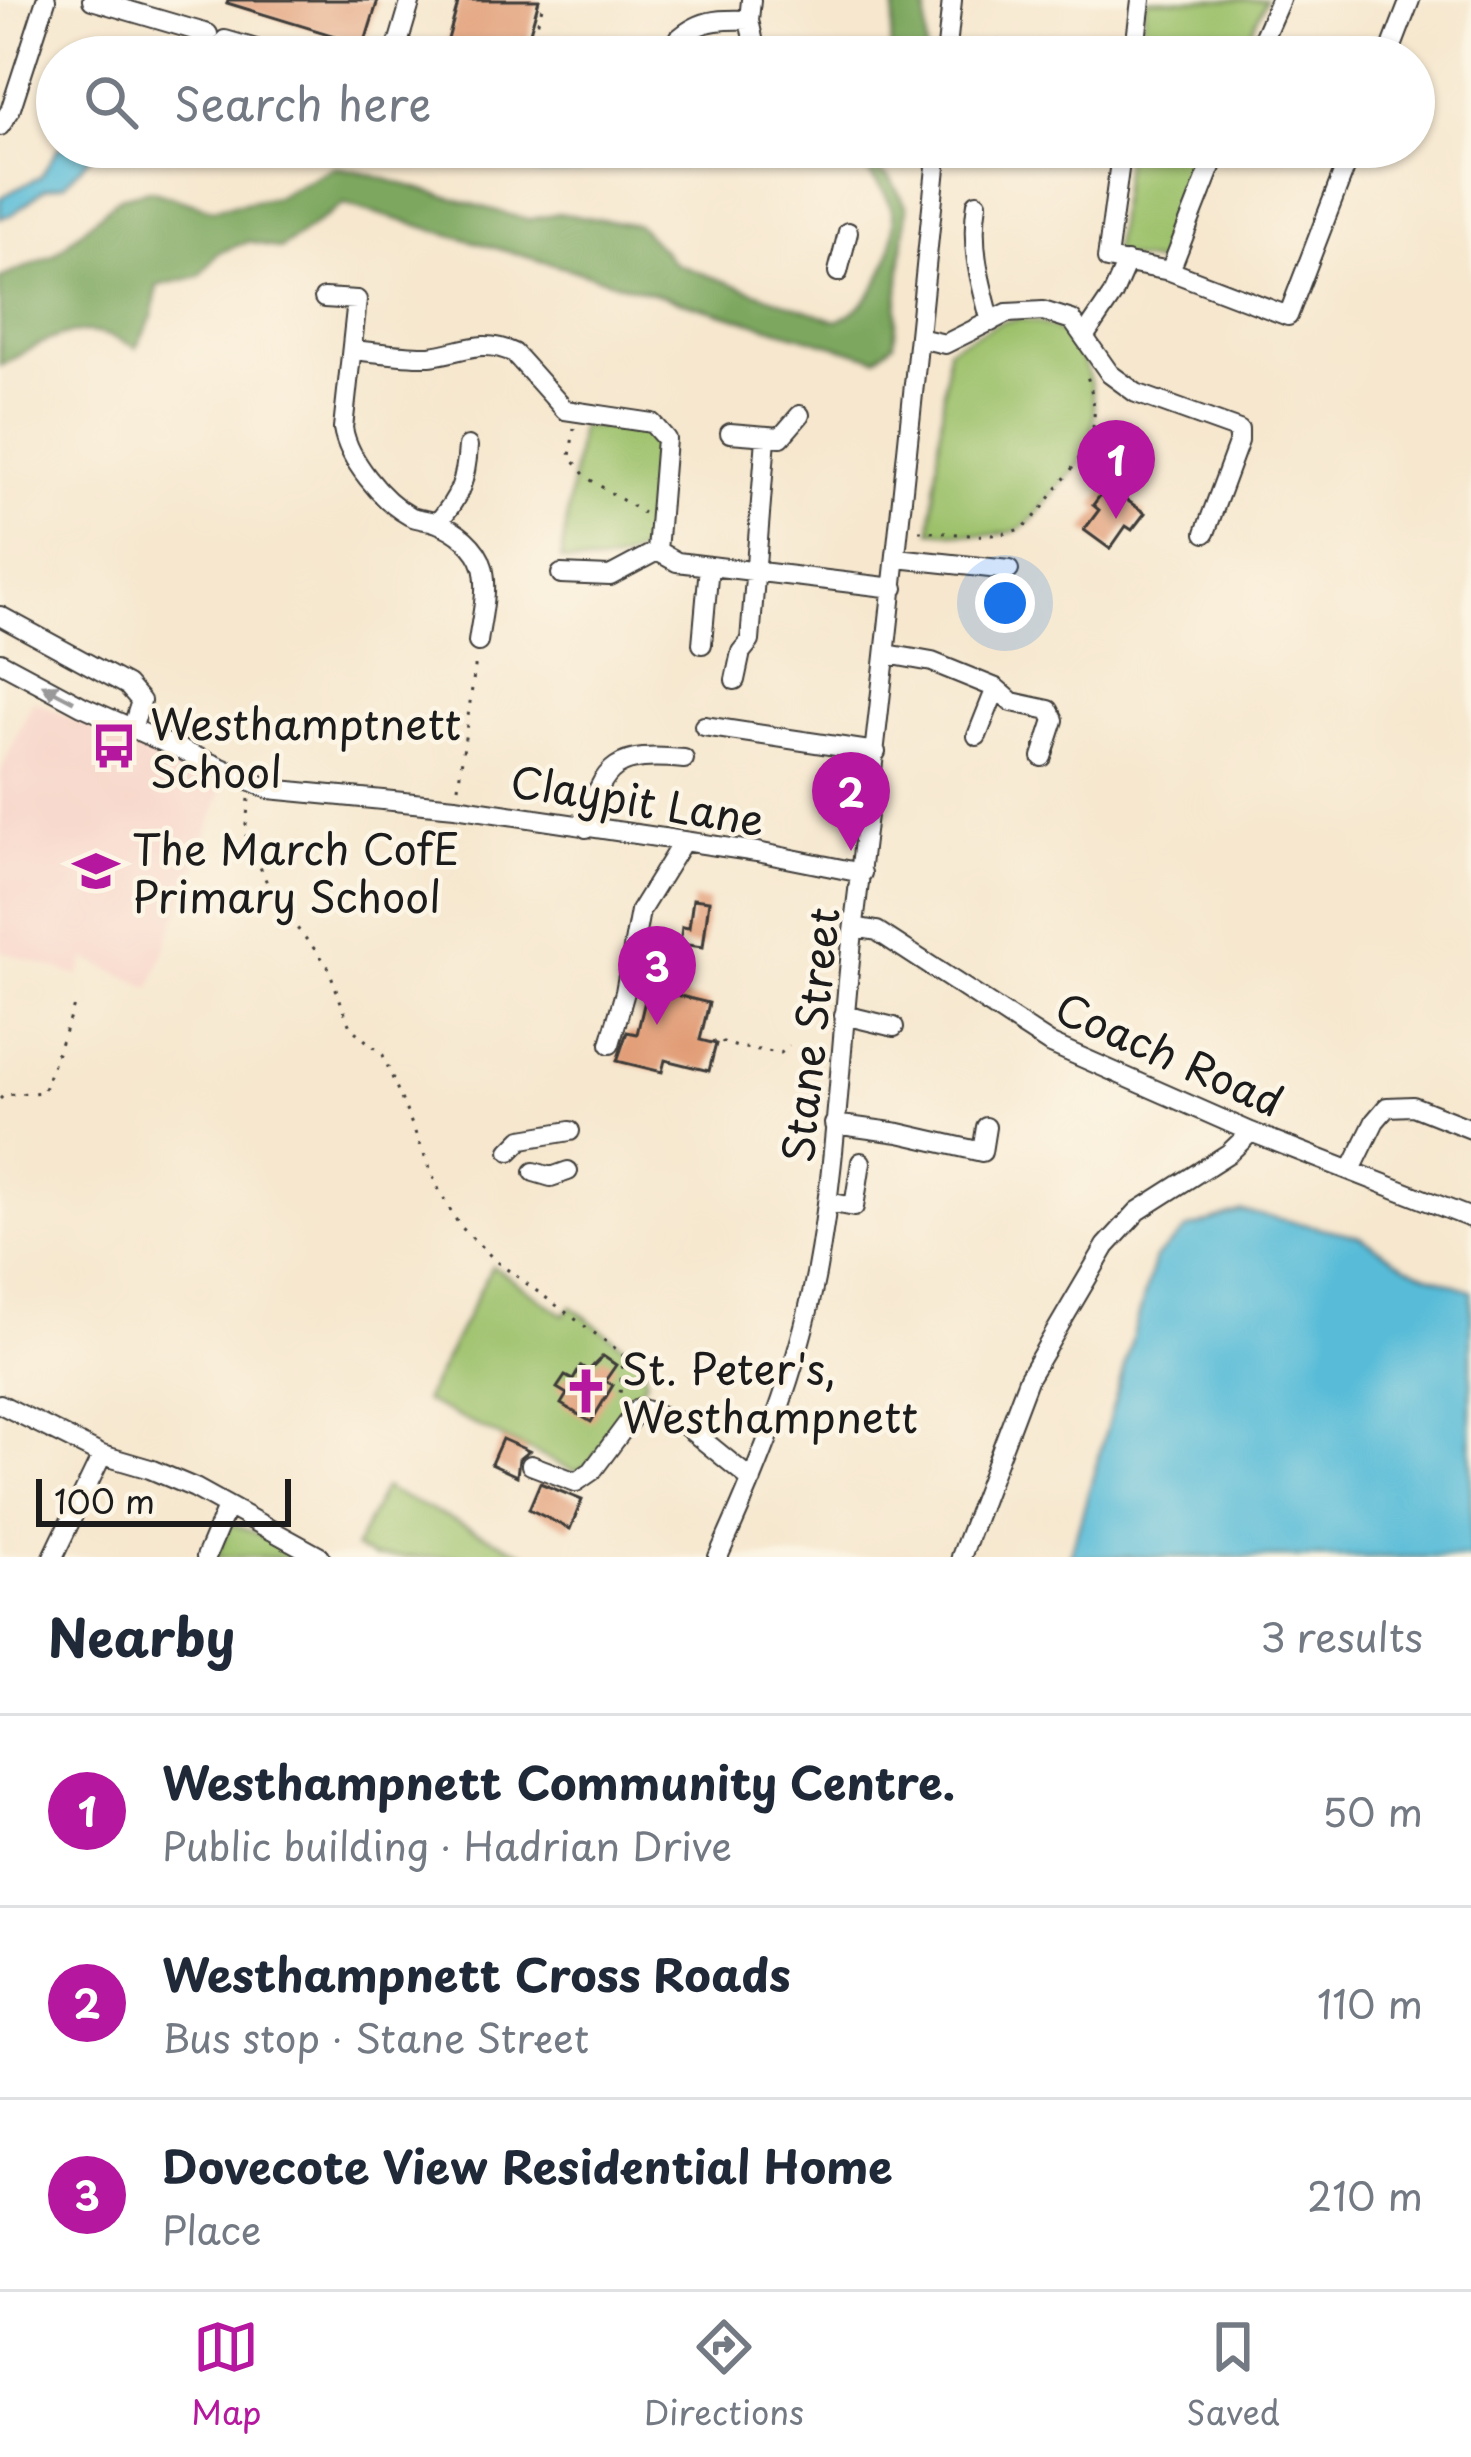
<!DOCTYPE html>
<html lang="en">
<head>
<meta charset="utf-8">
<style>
  body { margin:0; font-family:"Playpen Sans",sans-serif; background:#f6f6f7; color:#1f2937 }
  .scale { position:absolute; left:36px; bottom:30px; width:255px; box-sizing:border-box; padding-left:12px; border:6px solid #1c1c1c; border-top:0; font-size:33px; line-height:42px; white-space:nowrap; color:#1c1c1c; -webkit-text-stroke:9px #fcf5e5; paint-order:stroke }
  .you { position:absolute; left:1005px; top:603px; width:42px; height:42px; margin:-30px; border:9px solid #fff; border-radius:50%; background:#1a73e8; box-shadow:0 0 0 18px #1a73e833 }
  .badge { display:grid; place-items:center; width:78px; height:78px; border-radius:50%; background:#b5179e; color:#fff; font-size:39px; font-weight:700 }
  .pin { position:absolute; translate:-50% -99px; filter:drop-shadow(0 3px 6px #0008) }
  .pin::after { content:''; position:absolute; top:63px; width:42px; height:36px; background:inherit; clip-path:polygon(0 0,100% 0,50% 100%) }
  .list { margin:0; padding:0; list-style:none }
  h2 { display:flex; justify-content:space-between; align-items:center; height:156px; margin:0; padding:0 48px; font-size:51px }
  h2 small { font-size:39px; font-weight:400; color:#747a83 }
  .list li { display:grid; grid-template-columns:78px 1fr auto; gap:36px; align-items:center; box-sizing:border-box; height:192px; padding:0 48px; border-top:3px solid #e0e1e3 }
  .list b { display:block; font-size:45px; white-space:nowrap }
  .list p { margin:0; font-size:39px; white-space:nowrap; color:#747a83 }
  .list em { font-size:39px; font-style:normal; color:#747a83 }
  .icon { flex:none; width:66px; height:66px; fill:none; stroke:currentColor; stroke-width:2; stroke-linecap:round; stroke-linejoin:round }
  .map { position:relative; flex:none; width:1471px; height:1557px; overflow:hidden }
  .search { position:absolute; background:#fff; box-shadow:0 3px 9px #0004; left:36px; right:36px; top:36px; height:132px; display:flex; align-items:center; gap:30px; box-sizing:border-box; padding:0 42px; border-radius:66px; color:#747a83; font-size:45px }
  .sheet { height:732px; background:#fff }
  nav { display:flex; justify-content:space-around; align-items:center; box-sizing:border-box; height:168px; border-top:3px solid #e0e1e3; background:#fff; font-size:33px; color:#747a83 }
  nav a { display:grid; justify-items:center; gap:6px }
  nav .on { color:#b5179e }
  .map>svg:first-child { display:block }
  .built { fill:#f7d1c6 }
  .green { fill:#9cc16b; stroke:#5c6e44; stroke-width:3 }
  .forest { fill:#7da75f; stroke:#4c623e; stroke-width:3 }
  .water { fill:#59bcd8; stroke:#3a6c7a; stroke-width:3 }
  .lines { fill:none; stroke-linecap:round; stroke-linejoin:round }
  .stream { stroke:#59bcd8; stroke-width:4.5 }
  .building { fill:#e19b74 }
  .minor-casing { stroke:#3d3a37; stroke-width:22 }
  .path { stroke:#3d3a37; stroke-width:3; stroke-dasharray:3 9; stroke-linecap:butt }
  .minor { stroke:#fff; stroke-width:18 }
  .oneway { fill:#999 }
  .labels { text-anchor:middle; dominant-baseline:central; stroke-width:9; stroke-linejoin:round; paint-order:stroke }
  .poi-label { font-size:42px; fill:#1c1c1c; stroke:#fcf5e5; text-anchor:start }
  .street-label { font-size:42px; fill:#1c1c1c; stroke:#fcf5e5 }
</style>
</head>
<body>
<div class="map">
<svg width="1471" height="1557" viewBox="0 0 1471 1557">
  <rect width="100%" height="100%" fill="#fcf5e5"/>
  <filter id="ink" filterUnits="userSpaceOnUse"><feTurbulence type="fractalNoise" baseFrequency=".00833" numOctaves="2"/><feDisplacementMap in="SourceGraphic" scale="24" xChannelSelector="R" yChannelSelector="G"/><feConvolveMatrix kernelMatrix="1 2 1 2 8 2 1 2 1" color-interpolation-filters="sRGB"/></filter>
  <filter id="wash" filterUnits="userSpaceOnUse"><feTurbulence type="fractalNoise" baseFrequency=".004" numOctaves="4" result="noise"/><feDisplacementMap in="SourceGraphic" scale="48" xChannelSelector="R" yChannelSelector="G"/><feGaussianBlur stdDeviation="2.7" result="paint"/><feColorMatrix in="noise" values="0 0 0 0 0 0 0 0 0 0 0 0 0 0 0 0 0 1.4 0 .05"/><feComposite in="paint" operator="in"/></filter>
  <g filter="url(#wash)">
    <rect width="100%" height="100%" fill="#f6e7ce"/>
    <!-- built -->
    <path class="built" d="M33 700 222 791 151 988 86 959 79 976 0 951V773Z"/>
    <!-- green -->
    <path class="green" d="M1146 0H1266L1247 41 1244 57H1139Z
      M1127 147H1211L1165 264 1113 255Z
      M1021 319C1036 322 1053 325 1064 335 1094 364 1103 421 1084 457 1077 470 1063 481 1054 492 1043 506 1032 525 1015 531 989 539 957 533 931 531L948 348 1001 322Z
      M638 426 656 441 660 453 651 539C633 566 590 566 561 560L580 427Z
      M492 1266 564 1315 571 1306 643 1360 646 1381 590 1463 576 1472 424 1401Z
      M384 1488 532 1557H533H374L355 1548Z
      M230 1524 262 1535 306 1557H216Z"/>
    <!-- forest -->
    <path class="forest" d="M896 0H926V57H889Z
      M334 167 354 170 528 220 558 213 638 225 676 264 837 321C874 306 898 254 893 215 890 198 880 186 869 174L874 168 890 178 907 207 894 343 876 358 344 204 280 249 249 241 218 253 200 276 157 286 153 315 136 348C80 316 52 337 0 366V278L53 256 120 197 150 190 212 209 276 197Z"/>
    <!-- water -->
    <path class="water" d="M59 147H100L65 184 45 189 13 214 0 218V198L41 176Z
      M1242 1211 1359 1236 1407 1267 1471 1291V1557H1070L1155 1258 1187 1229Z"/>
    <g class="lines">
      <!-- stream -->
      <path class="stream" d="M454 147 540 172 579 171"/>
    </g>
    <g id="blocks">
      <!-- building -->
      <path class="building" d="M228 0H378L364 45 227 3Z
        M459 0H539L523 57H443Z
        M1107 486 1145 513 1132 530 1126 526 1110 549 1084 530 1099 510 1093 505Z
        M693 899 709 901 703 947 680 944 682 927 689 928Z
        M648 988 709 1003 700 1040 716 1044 709 1071 665 1060 662 1072 617 1061 627 1032 637 1034Z
        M603 1356 616 1365 605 1381 613 1385 591 1422 561 1404 567 1394 557 1388 565 1376 573 1380 581 1366 588 1371Z
        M502 1439 529 1451 519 1459 517 1476 491 1464Z
        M540 1483 582 1500 570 1529 529 1509Z"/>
    </g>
  </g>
  <g filter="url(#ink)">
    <use href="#blocks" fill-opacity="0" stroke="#3d3a37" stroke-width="3"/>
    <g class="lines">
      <!-- minor casing -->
      <g class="minor-casing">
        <path id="minor" d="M92 0 208 34
          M751 0 749 20 757 57
          M225 40 284 57
          M989 49 1071 57
          M388 57 398 44 411 0
          M659 57C692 24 703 18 749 20
          M946 57 952 0
          M1134 57 1141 0
          M1255 57 1280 0
          M1388 57 1410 0
          M0 126 10 111 46 0
          M879 147 937 151
          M1122 147 1107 259 1170 271 1288 316 1353 147
          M977 203C970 246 980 281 991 322
          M1170 271 1212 164
          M838 272 848 232
          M324 298 357 300 343 428C348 459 382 501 410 516 418 520 428 519 437 523 456 530 477 546 483 567 489 590 481 619 478 642
          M1084 337 1113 294 1127 262
          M919 338 945 344 1007 313 1043 311 1072 320 1110 374 1136 393 1239 430V441L1205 533
          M352 350C377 352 405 357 430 356 461 353 481 337 514 353L565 410 652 423 666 439 657 551
          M730 433 781 437 800 415
          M437 523C460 497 466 480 468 446
          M657 551 677 562 894 588
          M897 558 1009 570
          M561 574 610 576 657 551
          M0 616 127 685 141 701 132 729
          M702 644 709 566
          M887 654 932 662 996 688 1012 702 1049 710 1054 720 1042 757
          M0 662 82 706 269 789 455 807 757 852 862 873
          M735 680 741 652 750 641 766 438
          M704 726 876 752
          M977 736 996 688
          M586 828C602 762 618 753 684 759
          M854 927 877 931 1049 1043 1251 1132 1471 1218
          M844 1015 894 1027
          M610 1044 625 992 640 911 682 843
          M834 1124 899 1133 982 1152 986 1127
          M510 1151 522 1139 570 1131
          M1351 1170 1375 1121 1387 1107 1413 1106 1471 1129
          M534 1172 551 1177 568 1171
          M828 1202 854 1207 861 1162
          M0 1404 102 1455 150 1469 195 1488 320 1557
          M531 1465 576 1482 592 1471 639 1408 682 1423 752 1480
          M53 1557 102 1455
          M206 1557 227 1507
          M718 1557C759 1467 797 1372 816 1274 837 1162 840 1046 853 932 885 671 912 409 938 147
          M961 1557 1029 1377 1106 1246 1138 1211 1229 1153 1251 1132"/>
      </g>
      <!-- path -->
      <path class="path" d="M528 57 544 0
        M574 428 570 456 586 477 643 513
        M919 531C949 532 985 540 1014 531 1032 525 1043 507 1054 492 1087 449 1106 431 1086 373
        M458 787 476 660
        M249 799 245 833 276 903 327 964 350 1027 383 1055 439 1190 459 1225 497 1262 623 1354 620 1395 623 1397
        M712 1043 715 1039 737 1047 781 1053 789 1045
        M0 1099 4 1095 43 1092 75 1003"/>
      <!-- minor -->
      <use href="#minor" class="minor"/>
    </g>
    <!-- one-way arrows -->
    <defs><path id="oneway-solid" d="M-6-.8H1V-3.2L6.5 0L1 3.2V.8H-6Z" transform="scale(3)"/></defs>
    <use class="oneway" href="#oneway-solid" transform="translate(58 693) rotate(-152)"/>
  </g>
  <!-- icons -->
  <defs>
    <g id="bus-bare" transform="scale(3.6)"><path d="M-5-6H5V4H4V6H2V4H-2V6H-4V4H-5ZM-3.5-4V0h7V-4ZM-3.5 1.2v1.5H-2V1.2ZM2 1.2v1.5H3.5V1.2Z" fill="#b5179e" stroke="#fcf5e5" stroke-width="2.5" paint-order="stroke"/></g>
    <g id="school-bare" transform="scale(3.6)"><path d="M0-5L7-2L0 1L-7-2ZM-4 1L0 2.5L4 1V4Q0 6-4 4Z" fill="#b5179e" stroke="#fcf5e5" stroke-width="2.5" paint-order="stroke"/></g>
    <g id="church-bare" transform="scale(3.6)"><path d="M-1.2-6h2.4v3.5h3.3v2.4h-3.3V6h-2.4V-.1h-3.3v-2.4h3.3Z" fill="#b5179e" stroke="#fcf5e5" stroke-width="2.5" paint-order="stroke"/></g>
  </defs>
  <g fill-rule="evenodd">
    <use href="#bus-bare" x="114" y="746"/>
    <use href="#school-bare" x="96" y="871"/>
    <use href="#church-bare" x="586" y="1391"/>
  </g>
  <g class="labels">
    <!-- poi labels -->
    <g class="poi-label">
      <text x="150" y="722">Westhamptnett<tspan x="150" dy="48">School</tspan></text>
      <text x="132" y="847">The March CofE<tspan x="132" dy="48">Primary School</tspan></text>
      <text x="622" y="1367">St. Peter's,<tspan x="622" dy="48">Westhampnett</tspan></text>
    </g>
    <!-- street labels -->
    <g class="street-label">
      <text transform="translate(638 799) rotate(9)">Claypit Lane</text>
      <text transform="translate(809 1035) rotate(-84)">Stane Street</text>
      <text transform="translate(1170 1053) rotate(24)">Coach Road</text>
    </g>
  </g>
</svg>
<div class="scale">100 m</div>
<div class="you"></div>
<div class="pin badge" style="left:1116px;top:519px">1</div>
<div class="pin badge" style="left:851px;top:851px">2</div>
<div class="pin badge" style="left:657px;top:1025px">3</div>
<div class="search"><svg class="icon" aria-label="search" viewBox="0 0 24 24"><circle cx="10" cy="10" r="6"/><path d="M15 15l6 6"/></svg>Search here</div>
</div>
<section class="sheet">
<h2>Nearby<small>3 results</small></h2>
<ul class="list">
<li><span class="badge">1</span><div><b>Westhampnett Community Centre.</b><p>Public building · Hadrian Drive</p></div><em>50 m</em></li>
<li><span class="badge">2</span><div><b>Westhampnett Cross Roads</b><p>Bus stop · Stane Street</p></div><em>110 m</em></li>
<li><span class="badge">3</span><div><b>Dovecote View Residential Home</b><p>Place</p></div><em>210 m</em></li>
</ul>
</section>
<nav>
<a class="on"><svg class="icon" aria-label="map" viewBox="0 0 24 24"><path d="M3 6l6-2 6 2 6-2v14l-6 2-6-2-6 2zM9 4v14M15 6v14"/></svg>Map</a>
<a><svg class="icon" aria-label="directions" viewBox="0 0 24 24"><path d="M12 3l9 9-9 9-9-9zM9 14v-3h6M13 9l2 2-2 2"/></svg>Directions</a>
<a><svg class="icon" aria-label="saved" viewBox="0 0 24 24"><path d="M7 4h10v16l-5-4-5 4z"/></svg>Saved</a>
</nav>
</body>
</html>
